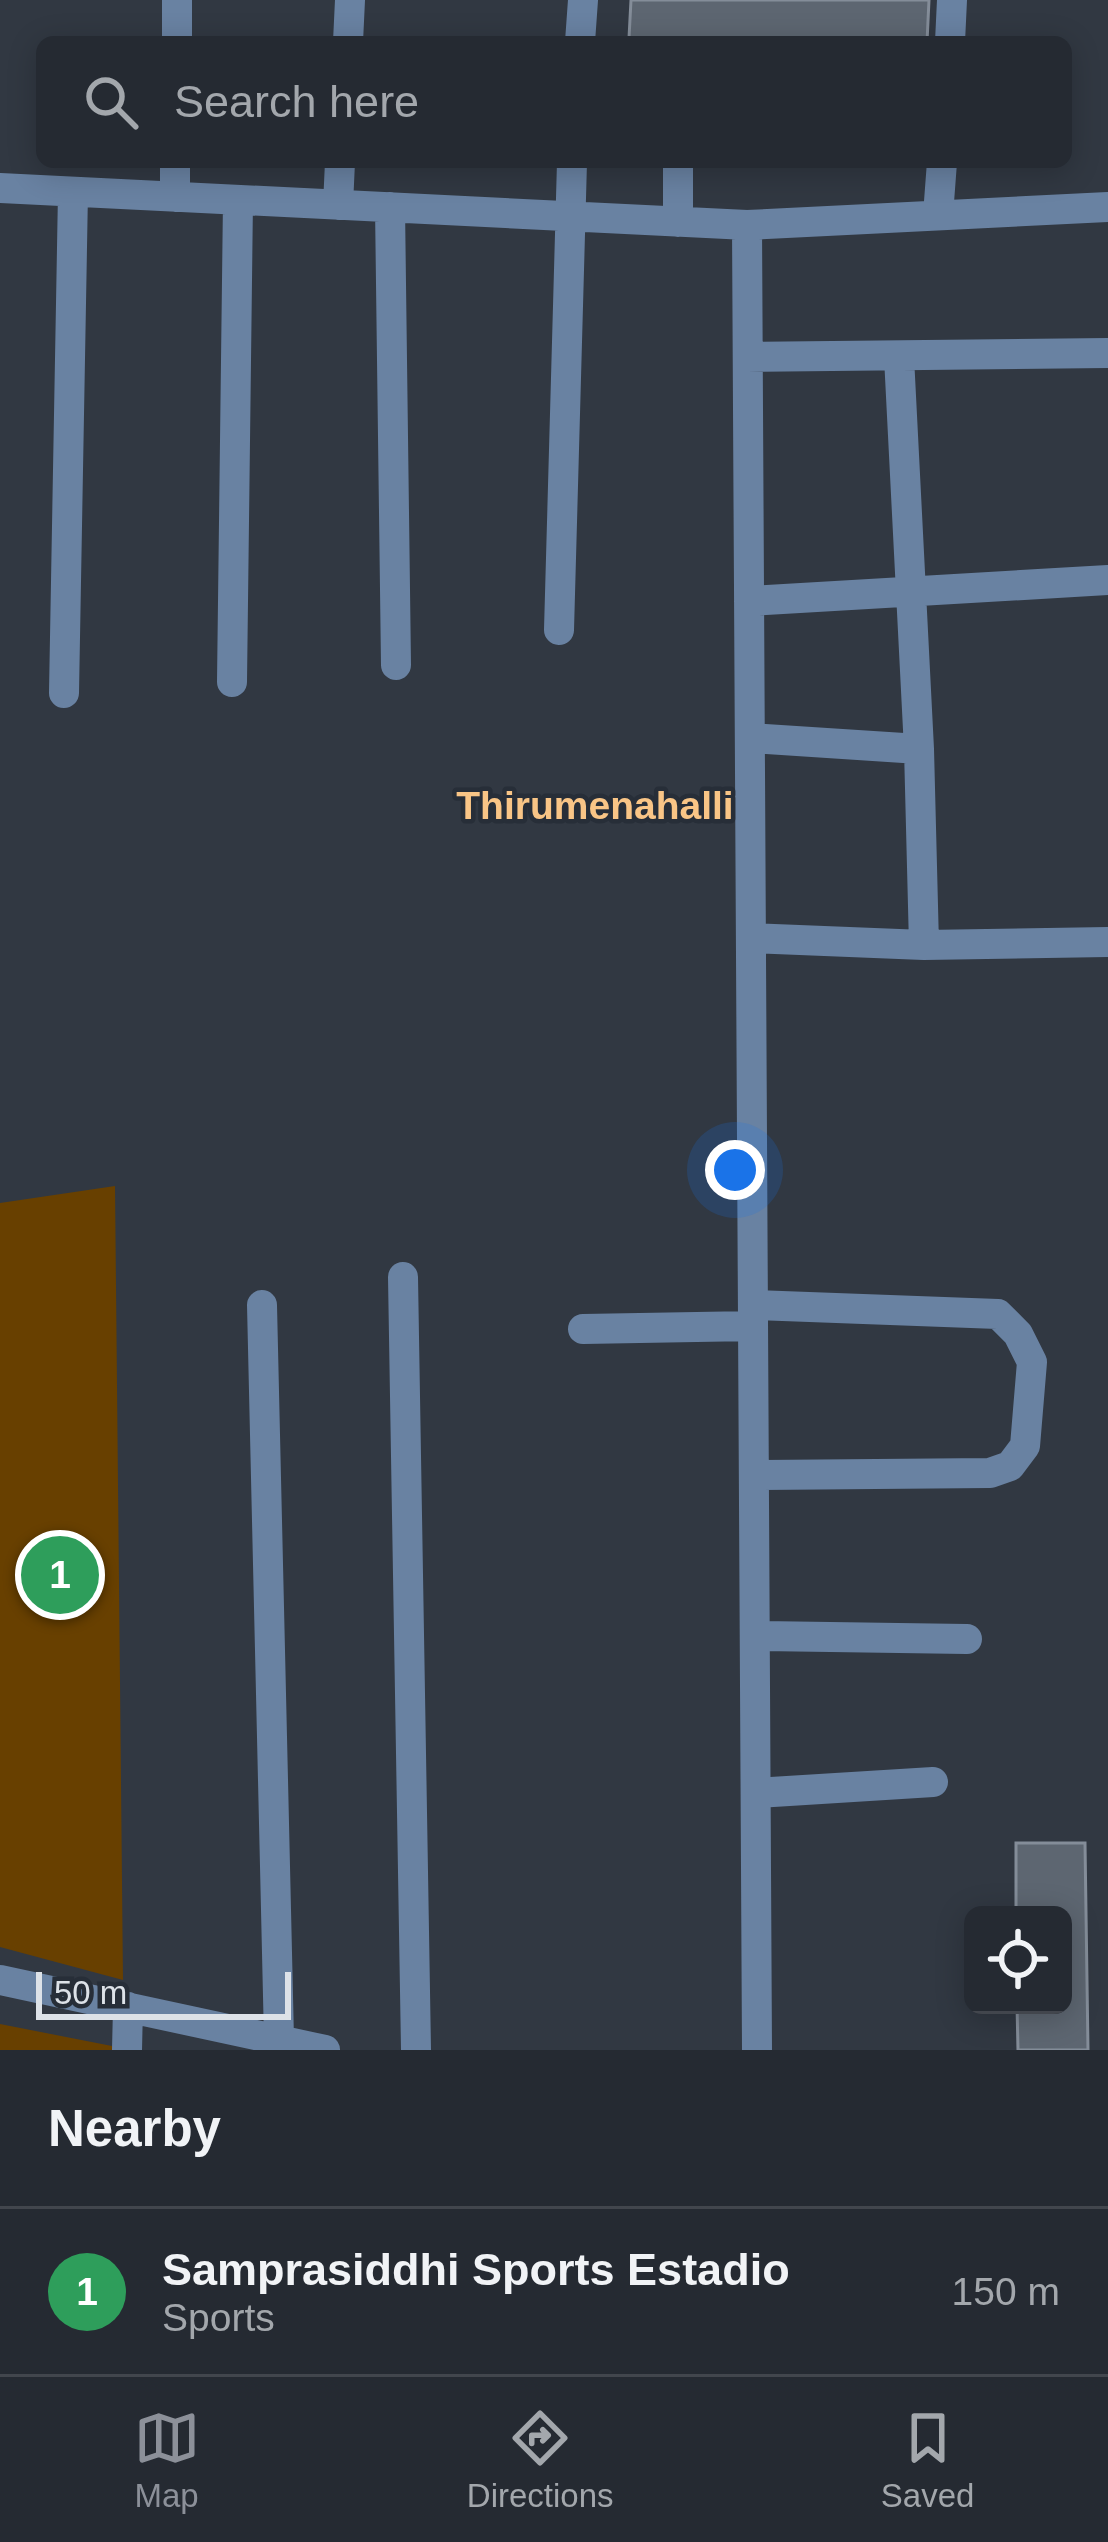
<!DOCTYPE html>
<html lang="en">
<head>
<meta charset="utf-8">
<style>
  body { margin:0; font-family:Arial,sans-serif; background:#2d323a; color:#f1f3f6 }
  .controls { position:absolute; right:36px; bottom:36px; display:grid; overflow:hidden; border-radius:18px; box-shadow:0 6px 30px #0003 }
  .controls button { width:108px; height:108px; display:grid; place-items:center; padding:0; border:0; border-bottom:3px solid #42464d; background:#252a32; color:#f1f3f6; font:60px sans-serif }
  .scale { position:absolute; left:36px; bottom:30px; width:255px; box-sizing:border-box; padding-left:12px; border:6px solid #dde2e8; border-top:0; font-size:33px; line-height:42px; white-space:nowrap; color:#dde2e8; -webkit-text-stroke:9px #272e38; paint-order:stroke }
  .you { position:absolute; left:735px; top:1170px; width:42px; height:42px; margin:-30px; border:9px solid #fff; border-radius:50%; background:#1a73e8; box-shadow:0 0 0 18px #1a73e833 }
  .badge { display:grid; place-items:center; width:78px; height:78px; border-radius:50%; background:#8c9099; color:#fff; font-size:39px; font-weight:700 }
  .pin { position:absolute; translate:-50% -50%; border:6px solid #fff; box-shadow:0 3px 12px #0006 }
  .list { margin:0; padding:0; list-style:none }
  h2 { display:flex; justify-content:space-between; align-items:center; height:156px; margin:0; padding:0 48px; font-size:51px }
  h2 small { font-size:39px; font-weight:400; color:#a3a7ac }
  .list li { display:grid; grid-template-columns:78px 1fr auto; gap:36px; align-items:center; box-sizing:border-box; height:168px; padding:0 48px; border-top:3px solid #42464d }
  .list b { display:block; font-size:45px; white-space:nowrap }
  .list p { margin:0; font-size:39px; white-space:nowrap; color:#a3a7ac }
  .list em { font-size:39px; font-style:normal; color:#a3a7ac }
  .icon { flex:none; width:66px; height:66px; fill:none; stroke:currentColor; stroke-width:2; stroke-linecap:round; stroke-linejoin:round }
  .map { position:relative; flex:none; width:1108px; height:2050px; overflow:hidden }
  .search { position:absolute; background:#252a32; box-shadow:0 6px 30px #0003; left:36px; right:36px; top:36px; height:132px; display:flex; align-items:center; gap:30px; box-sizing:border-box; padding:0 42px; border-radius:18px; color:#a3a7ac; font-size:45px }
  .sheet { height:324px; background:#252a32 }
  nav { display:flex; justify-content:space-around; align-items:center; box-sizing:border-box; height:168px; border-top:3px solid #42464d; background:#252a32; font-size:33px; color:#a3a7ac }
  nav a { display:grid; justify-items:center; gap:6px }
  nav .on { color:#8c9099 }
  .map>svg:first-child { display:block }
  .green { fill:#684000 }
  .building { fill:#5d6671; stroke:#848d99; stroke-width:3 }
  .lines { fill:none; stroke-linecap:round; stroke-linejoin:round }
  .minor { stroke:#6982a2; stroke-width:30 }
  .labels { text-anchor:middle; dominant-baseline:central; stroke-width:9; stroke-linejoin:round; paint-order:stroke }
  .quarter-label { font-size:39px; font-weight:bold; fill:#f9c586; stroke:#272e38 }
</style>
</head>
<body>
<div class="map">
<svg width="1108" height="2050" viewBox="0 0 1108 2050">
  <rect width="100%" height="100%" fill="#313842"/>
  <!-- green -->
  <path class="green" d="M115 1186 123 1980 0 1947V1203Z
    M0 2024 112 2046V2050H0Z"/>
  <!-- building -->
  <path class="building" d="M631 0H929L927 42 629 38Z
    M1016 1843H1085L1088 2050H1018L1017 2005H1063V1915H1016Z"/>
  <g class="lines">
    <!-- minor -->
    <path class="minor" d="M177 42V0
      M348 42 350 0
      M580 42 583 0
      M950 42 952 0
      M678 162V222
      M0 188 747 225
      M175 197V162
      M338 205 340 162
      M390 207 396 665
      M938 215 942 162
      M748 357 1108 353
      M899 357 919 749 924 945
      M749 601 1108 580
      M559 630 572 162
      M232 682 238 200
      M64 693 73 192
      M750 738 919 749
      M751 938 924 945 1108 942
      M403 1277 416 2050
      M262 1305 279 2039
      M753 1305 998 1314 1018 1334 1032 1362 1025 1446 1010 1466 990 1473 754 1475
      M583 1329 753 1326
      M755 1636 967 1639
      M756 1793 933 1782
      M0 1980 325 2050
      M127 2050 128 2007
      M757 2050 747 225 1108 207"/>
  </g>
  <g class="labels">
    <!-- quarter labels -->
    <g class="quarter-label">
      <text x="595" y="805">Thirumenahalli</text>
    </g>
  </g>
</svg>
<div class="controls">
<button><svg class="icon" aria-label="locate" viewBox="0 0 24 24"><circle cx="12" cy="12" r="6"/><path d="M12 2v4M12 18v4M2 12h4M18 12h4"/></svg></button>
</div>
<div class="scale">50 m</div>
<div class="you"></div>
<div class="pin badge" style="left:60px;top:1575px;background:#2e9e5b">1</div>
<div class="search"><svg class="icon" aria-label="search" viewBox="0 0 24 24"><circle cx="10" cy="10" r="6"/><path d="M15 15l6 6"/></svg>Search here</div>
</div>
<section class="sheet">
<h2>Nearby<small></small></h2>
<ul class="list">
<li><span class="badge" style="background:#2e9e5b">1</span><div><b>Samprasiddhi Sports Estadio</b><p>Sports</p></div><em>150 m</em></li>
</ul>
</section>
<nav>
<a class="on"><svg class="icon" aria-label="map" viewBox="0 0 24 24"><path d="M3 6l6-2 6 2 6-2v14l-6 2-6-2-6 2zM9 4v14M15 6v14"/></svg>Map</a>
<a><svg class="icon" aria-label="directions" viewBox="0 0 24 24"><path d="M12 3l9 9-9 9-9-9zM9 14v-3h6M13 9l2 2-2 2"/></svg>Directions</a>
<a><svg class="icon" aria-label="saved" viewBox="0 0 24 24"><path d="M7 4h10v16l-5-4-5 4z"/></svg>Saved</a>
</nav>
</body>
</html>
